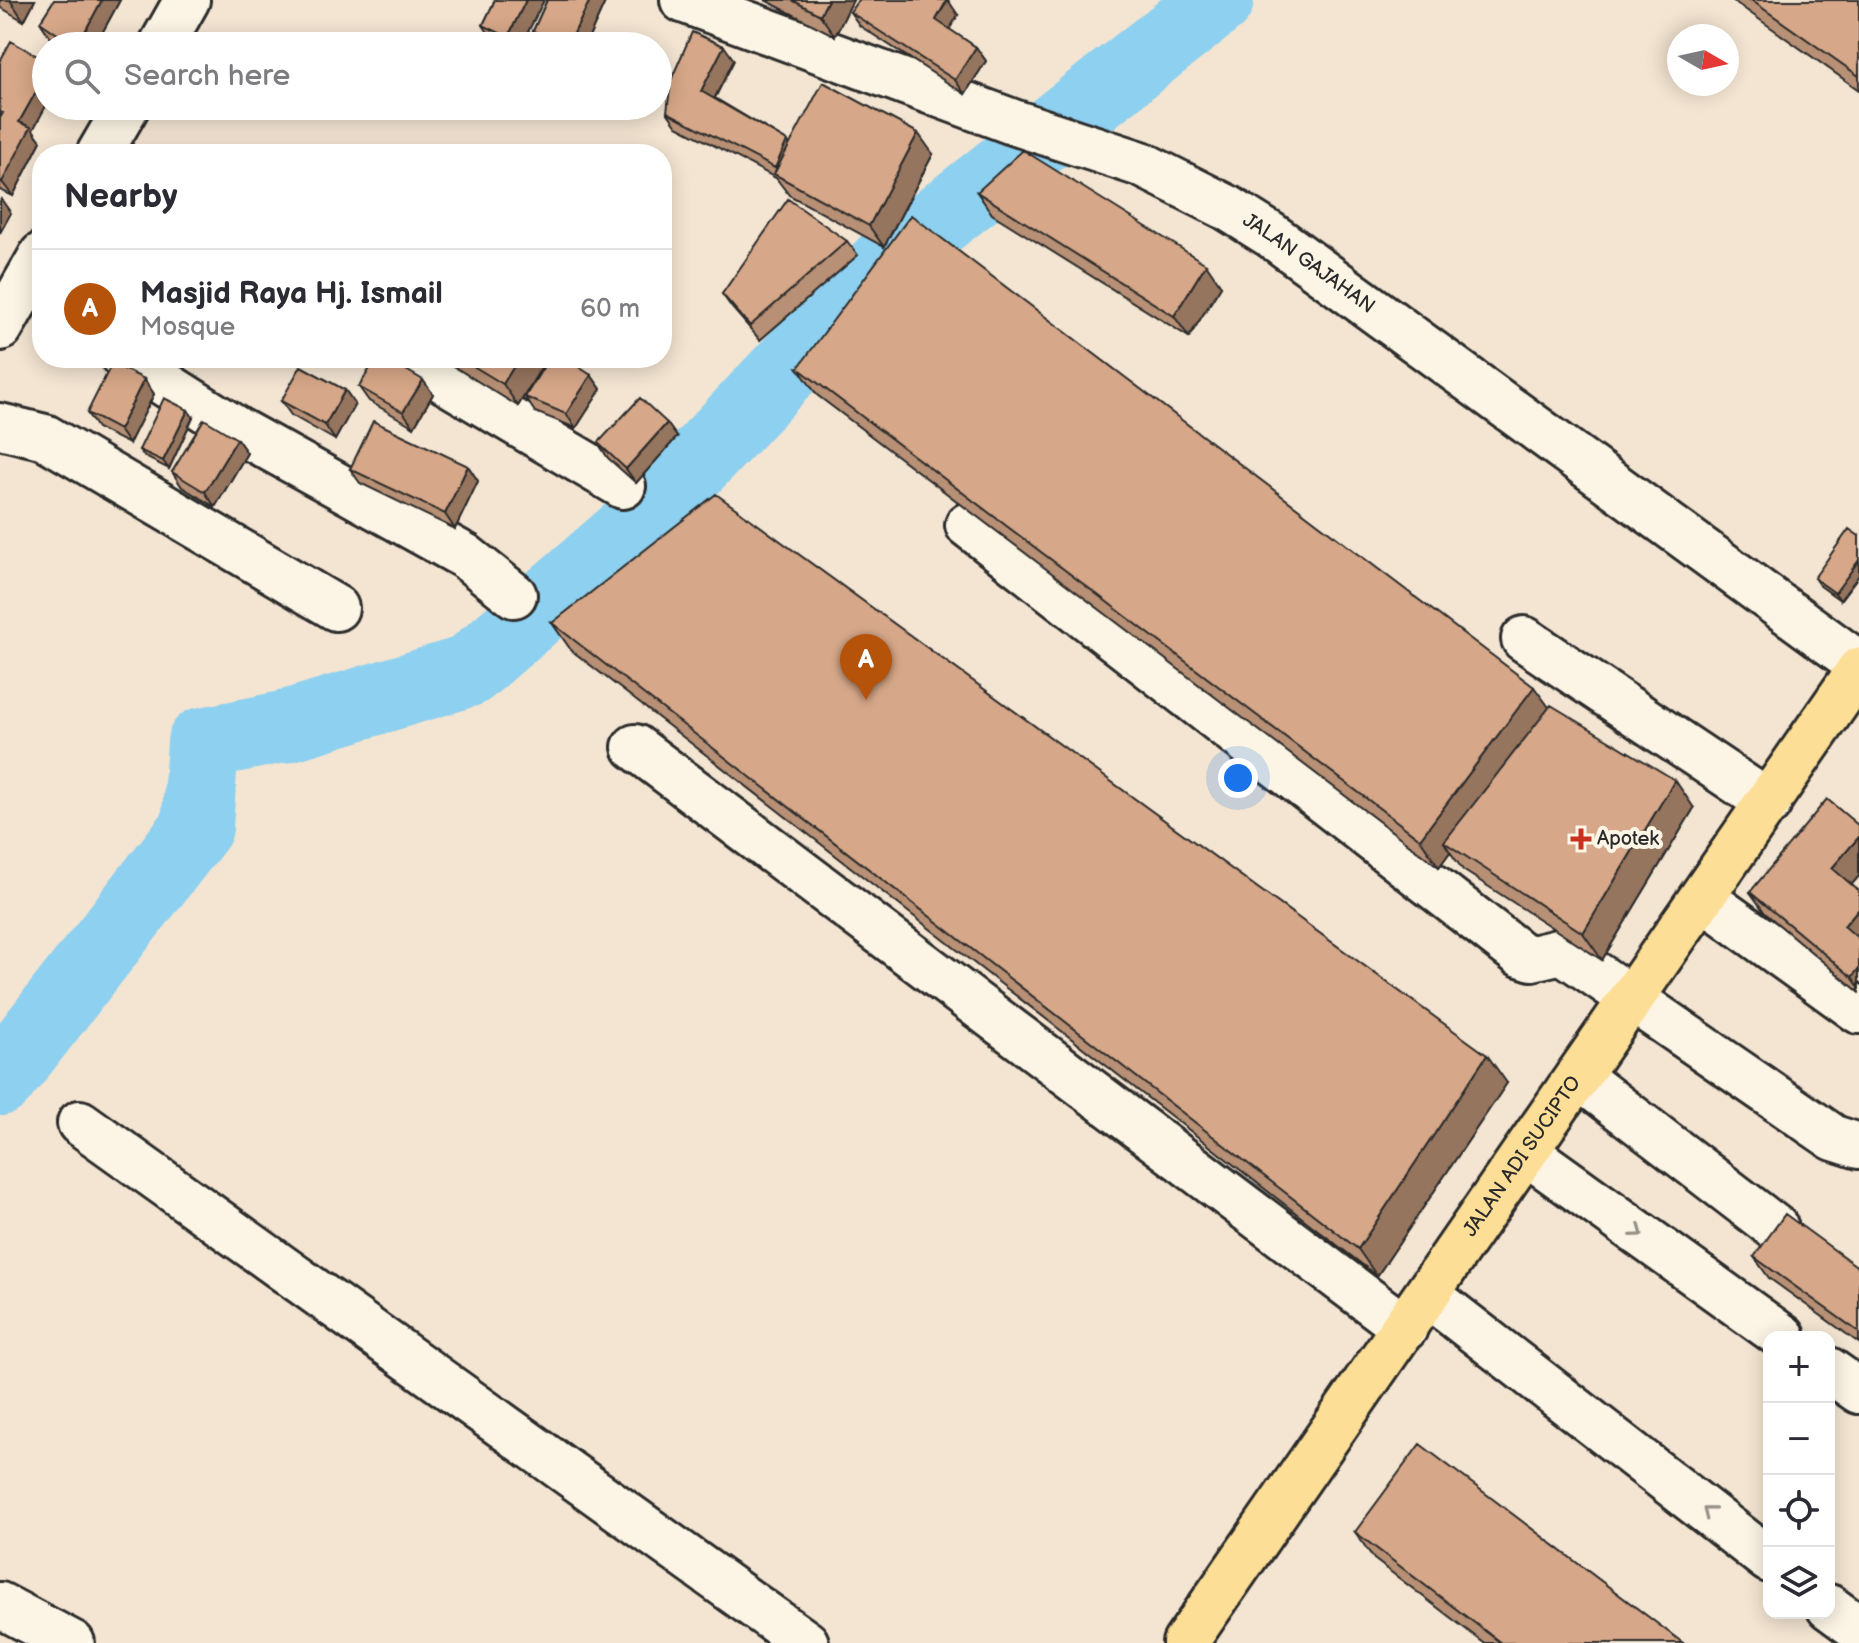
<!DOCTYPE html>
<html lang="en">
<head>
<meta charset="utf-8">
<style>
  body { margin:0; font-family:"Balsamiq Sans",sans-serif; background:#f7f7f7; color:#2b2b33 }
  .controls { position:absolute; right:24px; bottom:24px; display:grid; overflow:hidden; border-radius:16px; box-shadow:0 4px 20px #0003 }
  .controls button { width:72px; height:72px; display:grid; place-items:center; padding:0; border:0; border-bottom:2px solid #e1e1e2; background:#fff; color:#2b2b33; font:40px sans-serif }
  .compass { position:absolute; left:1667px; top:24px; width:72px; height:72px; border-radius:50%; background:#fff; box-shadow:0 4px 20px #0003; rotate:99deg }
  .you { position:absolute; left:1238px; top:778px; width:28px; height:28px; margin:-20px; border:6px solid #fff; border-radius:50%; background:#1a73e8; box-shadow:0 0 0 12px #1a73e833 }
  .badge { display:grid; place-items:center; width:52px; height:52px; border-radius:50%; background:#b45309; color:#fff; font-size:26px; font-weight:700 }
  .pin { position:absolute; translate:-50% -66px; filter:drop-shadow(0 2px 4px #0008) }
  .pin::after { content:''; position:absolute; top:42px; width:28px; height:24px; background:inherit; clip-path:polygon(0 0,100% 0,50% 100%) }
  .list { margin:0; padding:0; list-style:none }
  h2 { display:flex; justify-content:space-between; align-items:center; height:104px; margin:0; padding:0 32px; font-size:34px }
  h2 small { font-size:26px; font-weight:400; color:#7c7c81 }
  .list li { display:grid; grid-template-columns:52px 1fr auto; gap:24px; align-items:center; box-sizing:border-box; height:120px; padding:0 32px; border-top:2px solid #e1e1e2 }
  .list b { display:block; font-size:30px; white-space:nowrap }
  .list p { margin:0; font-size:26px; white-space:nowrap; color:#7c7c81 }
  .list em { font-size:26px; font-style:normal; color:#7c7c81 }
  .icon { flex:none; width:44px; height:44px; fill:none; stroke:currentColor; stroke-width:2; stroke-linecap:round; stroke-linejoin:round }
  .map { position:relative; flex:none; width:1859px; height:1643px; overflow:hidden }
  .search { position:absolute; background:#fff; box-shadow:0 4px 20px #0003; left:32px; top:32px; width:640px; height:88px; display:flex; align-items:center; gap:20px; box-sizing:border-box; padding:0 28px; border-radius:44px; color:#7c7c81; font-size:30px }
  .panel { position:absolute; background:#fff; box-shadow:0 4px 20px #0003; left:32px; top:144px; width:640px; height:224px; border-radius:32px }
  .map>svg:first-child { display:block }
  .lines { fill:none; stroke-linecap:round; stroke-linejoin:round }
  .river { stroke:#8ed0ef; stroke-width:72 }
  .minor-casing { stroke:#2b2b2b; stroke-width:50 }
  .highway-casing { stroke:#2b2b2b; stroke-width:50 }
  .minor { stroke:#fcf5e5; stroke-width:44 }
  .highway { stroke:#fcde96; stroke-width:44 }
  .wall { fill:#b89075; stroke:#2b2b2b; stroke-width:2 }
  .shaded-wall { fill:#96755f; stroke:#2b2b2b; stroke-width:2 }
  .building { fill:#d6a788; stroke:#2b2b2b; stroke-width:2 }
  .oneway { stroke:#949088 }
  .poi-dot { fill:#c8321e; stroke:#fcf5e5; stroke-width:3 }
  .labels { text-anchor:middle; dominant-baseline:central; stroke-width:8; stroke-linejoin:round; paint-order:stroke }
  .street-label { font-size:20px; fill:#2b2b2b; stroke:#fcf5e5 }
  .poi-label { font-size:20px; fill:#2b2b2b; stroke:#fcf5e5; text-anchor:start }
</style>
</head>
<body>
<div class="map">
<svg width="1859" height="1643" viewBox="0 0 1859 1643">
  <rect width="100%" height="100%" fill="#f4e5d2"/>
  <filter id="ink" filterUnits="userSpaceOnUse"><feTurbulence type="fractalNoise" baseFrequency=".0125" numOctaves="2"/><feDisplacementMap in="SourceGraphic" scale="16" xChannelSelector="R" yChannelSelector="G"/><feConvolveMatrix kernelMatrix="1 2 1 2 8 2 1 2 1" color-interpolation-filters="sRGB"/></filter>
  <g filter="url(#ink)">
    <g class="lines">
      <!-- river -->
      <path class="river" d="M0 1080 197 827 203 743 283 727 468 671 648 515 887 261 1218 0"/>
      <!-- minor casing -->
      <g class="minor-casing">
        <g id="minor">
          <path id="s1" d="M683 0 1013 122 1141 164 1228 208 1271 235 1859 664"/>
          <path d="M161 46 187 0"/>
          <path d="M99 154 127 106"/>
          <path d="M0 328 42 255"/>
          <path d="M124 358 239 431 465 556 514 595"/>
          <path d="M406 358 623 486"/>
          <path d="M0 426 45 437 336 608"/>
          <path d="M968 525 1520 954 1532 958 1562 951 1834 1138 1859 1146"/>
          <path d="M1524 639 1769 803"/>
          <path d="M635 747 1405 1328"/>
          <path d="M1704 899 1859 1011"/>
          <path d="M1579 1077 1776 1228"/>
          <path d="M80 1123 806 1643"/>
          <path d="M1527 1153 1783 1337"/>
          <path d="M1428 1295 1769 1560"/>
          <path d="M1829 1370 1859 1391"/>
          <path d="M0 1605 72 1643"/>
          <path d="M1829 1607 1859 1629"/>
        </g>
      </g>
      <!-- highway casing -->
      <g class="highway-casing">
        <g id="highway">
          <path id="s2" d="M1185 1643 1859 670"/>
        </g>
      </g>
      <!-- minor -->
      <use href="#minor" class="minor"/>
      <!-- highway -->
      <use href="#highway" class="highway"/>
    </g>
    <!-- wall -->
    <path class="wall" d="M0 0H35L24 21 0 7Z
      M54 0H120L95 46H64L50 37 40 22Z
      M495 0 521 46H506L493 40 483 25Z
      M547 0H606L585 46 543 45 533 31Z
      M765 0H853L835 36Z
      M1732 0H1859V90Z
      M850 12 958 15 949 29 976 47 986 61 965 94 860 26Z
      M734 60 715 98 787 141 790 144 933 154 884 247 789 195 776 178 677 126 667 112Z
      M0 61 33 130 41 141 13 196 0 190Z
      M977 192 1221 286 1189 337 992 214Z
      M847 241 858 255 760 340 732 308 722 294Z
      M440 358H547L518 406Z
      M798 368 1549 708 1694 808 1602 960 1463 870 1450 852 1439 867 817 395Z
      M591 375 601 389 576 428 535 412 525 397Z
      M144 379 154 394 129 444 97 428 87 413Z
      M359 387 433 394 414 427 369 401Z
      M345 390 355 404 335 440 291 415 281 401Z
      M193 417 169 469 145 457 139 450Z
      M677 437 636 483 608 458 598 443Z
      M237 439 247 453 215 507 182 487 172 472Z
      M468 466 478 481 455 529 360 483 350 469Z
      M1859 536V575L1840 600 1819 585 1814 578Z
      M552 623 1507 1083 1377 1276 571 650Z
      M1859 826V876L1851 885 1859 891V992L1765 913 1750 892Z
      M1754 1257 1859 1268V1343L1769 1278Z
      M1355 1532 1683 1643H1484L1374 1559Z"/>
    <!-- shaded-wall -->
    <path class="shaded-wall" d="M10 0H35L24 21Z
      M102 0H120L95 46H77Z
      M526 0H544L521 46H514L508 37Z
      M590 0H606L585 46H568Z
      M828 0H853L835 36 820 15Z
      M948 0 958 15 946 35 936 20Z
      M724 46 734 60 711 105 701 91Z
      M976 47 986 61 965 94 955 80Z
      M46 74V106L33 130 41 141 13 196 2 182 19 122Z
      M918 133 933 154 884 247 869 226Z
      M787 141 797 155 783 179 775 168Z
      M1 199 11 213 0 233V201Z
      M1206 264 1221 286 1189 337 1174 316Z
      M519 358H547L518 406 503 384Z
      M591 375 601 389 576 428 566 414Z
      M144 379 154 394 129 444 119 430Z
      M423 380 433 394 414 427 403 412Z
      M345 390 355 404 335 440 325 425Z
      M188 410 193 417 169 469 163 461Z
      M667 423 677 437 636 483 626 469Z
      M237 439 247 453 215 507 205 492Z
      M468 466 478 481 455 529 445 514Z
      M1859 560V575L1840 600 1835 593Z
      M1534 687 1554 714 1444 842 1450 852 1439 867 1420 839Z
      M1675 780 1694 808 1602 960 1583 933Z
      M1859 837V876L1847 890 1832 868Z
      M1859 908V947L1844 926Z
      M1859 968V987L1852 977Z
      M1487 1055 1507 1083 1377 1276 1358 1249Z"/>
    <!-- building -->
    <path class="building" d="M54 0H102L77 46H75L40 22Z
      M495 0H526L508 37 483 25Z
      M547 0H590L568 46H564L533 31Z
      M792 0H828L820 15Z
      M858 0H947L936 20 976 47 955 80 850 12Z
      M1751 0H1859V76Z
      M692 32 724 46 701 91 787 141 775 168 667 112 671 80Z
      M11 41 46 61V74L19 122 31 127 2 182 0 181V118L3 113 0 112V61Z
      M823 82 918 133 869 226 774 174Z
      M1023 150 1206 264 1174 316 977 192Z
      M788 199 847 241 750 326 722 294Z
      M911 215 1534 687 1420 839 798 368Z
      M376 358H386L423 380 403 412 359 387Z
      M460 358H519L503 384Z
      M549 358H565L591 375 566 414 525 397Z
      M112 363 144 379 119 430 87 413Z
      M301 366 345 390 325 425 281 401Z
      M164 398 188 410 163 461 139 450Z
      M640 398 667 423 626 469 598 443Z
      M204 419 237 439 205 492 172 472Z
      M373 421 468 466 445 514 350 469Z
      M716 494 1487 1055 1358 1249 552 623Z
      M1849 529 1859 536V560L1835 593 1814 578Z
      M1551 705 1675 780 1583 933 1444 842Z
      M1827 799 1859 826V837L1832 868 1859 891V908L1844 926 1859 939V968L1852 977 1750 892Z
      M1785 1214 1859 1268V1332L1754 1257Z
      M1420 1444 1683 1643H1501L1355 1532Z"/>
    <!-- one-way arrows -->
    <defs><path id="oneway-chevron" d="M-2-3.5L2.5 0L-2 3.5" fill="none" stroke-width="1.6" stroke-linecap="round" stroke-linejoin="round" transform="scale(2)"/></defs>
    <g class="oneway">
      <use href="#oneway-chevron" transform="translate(1638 1232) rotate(36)"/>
      <use href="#oneway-chevron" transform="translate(1708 1512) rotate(-142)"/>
    </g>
  </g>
  <!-- markers -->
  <path class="poi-dot" d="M1577 827h8v8h8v8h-8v8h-8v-8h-8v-8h8z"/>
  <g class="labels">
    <!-- street labels -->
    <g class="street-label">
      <text stroke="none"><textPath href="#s1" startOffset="682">JALAN GAJAHAN</textPath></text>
      <text stroke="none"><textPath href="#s2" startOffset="592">JALAN ADI SUCIPTO</textPath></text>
    </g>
    <!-- poi labels -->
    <g class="poi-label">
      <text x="1597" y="839">Apotek</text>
    </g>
  </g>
</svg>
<div class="controls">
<button>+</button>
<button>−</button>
<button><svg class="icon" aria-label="locate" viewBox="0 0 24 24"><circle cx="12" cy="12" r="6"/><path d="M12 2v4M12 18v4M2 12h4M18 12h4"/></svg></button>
<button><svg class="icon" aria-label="layers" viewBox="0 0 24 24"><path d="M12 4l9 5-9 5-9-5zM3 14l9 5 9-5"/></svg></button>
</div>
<svg class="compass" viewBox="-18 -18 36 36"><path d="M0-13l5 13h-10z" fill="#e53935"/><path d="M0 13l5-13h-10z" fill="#7c7c81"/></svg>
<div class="you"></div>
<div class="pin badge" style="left:866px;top:700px">A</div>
<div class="search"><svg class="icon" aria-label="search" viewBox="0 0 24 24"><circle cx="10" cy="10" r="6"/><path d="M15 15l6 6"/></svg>Search here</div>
<section class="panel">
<h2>Nearby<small></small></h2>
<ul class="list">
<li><span class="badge">A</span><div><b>Masjid Raya Hj. Ismail</b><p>Mosque</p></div><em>60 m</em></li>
</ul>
</section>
</div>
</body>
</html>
